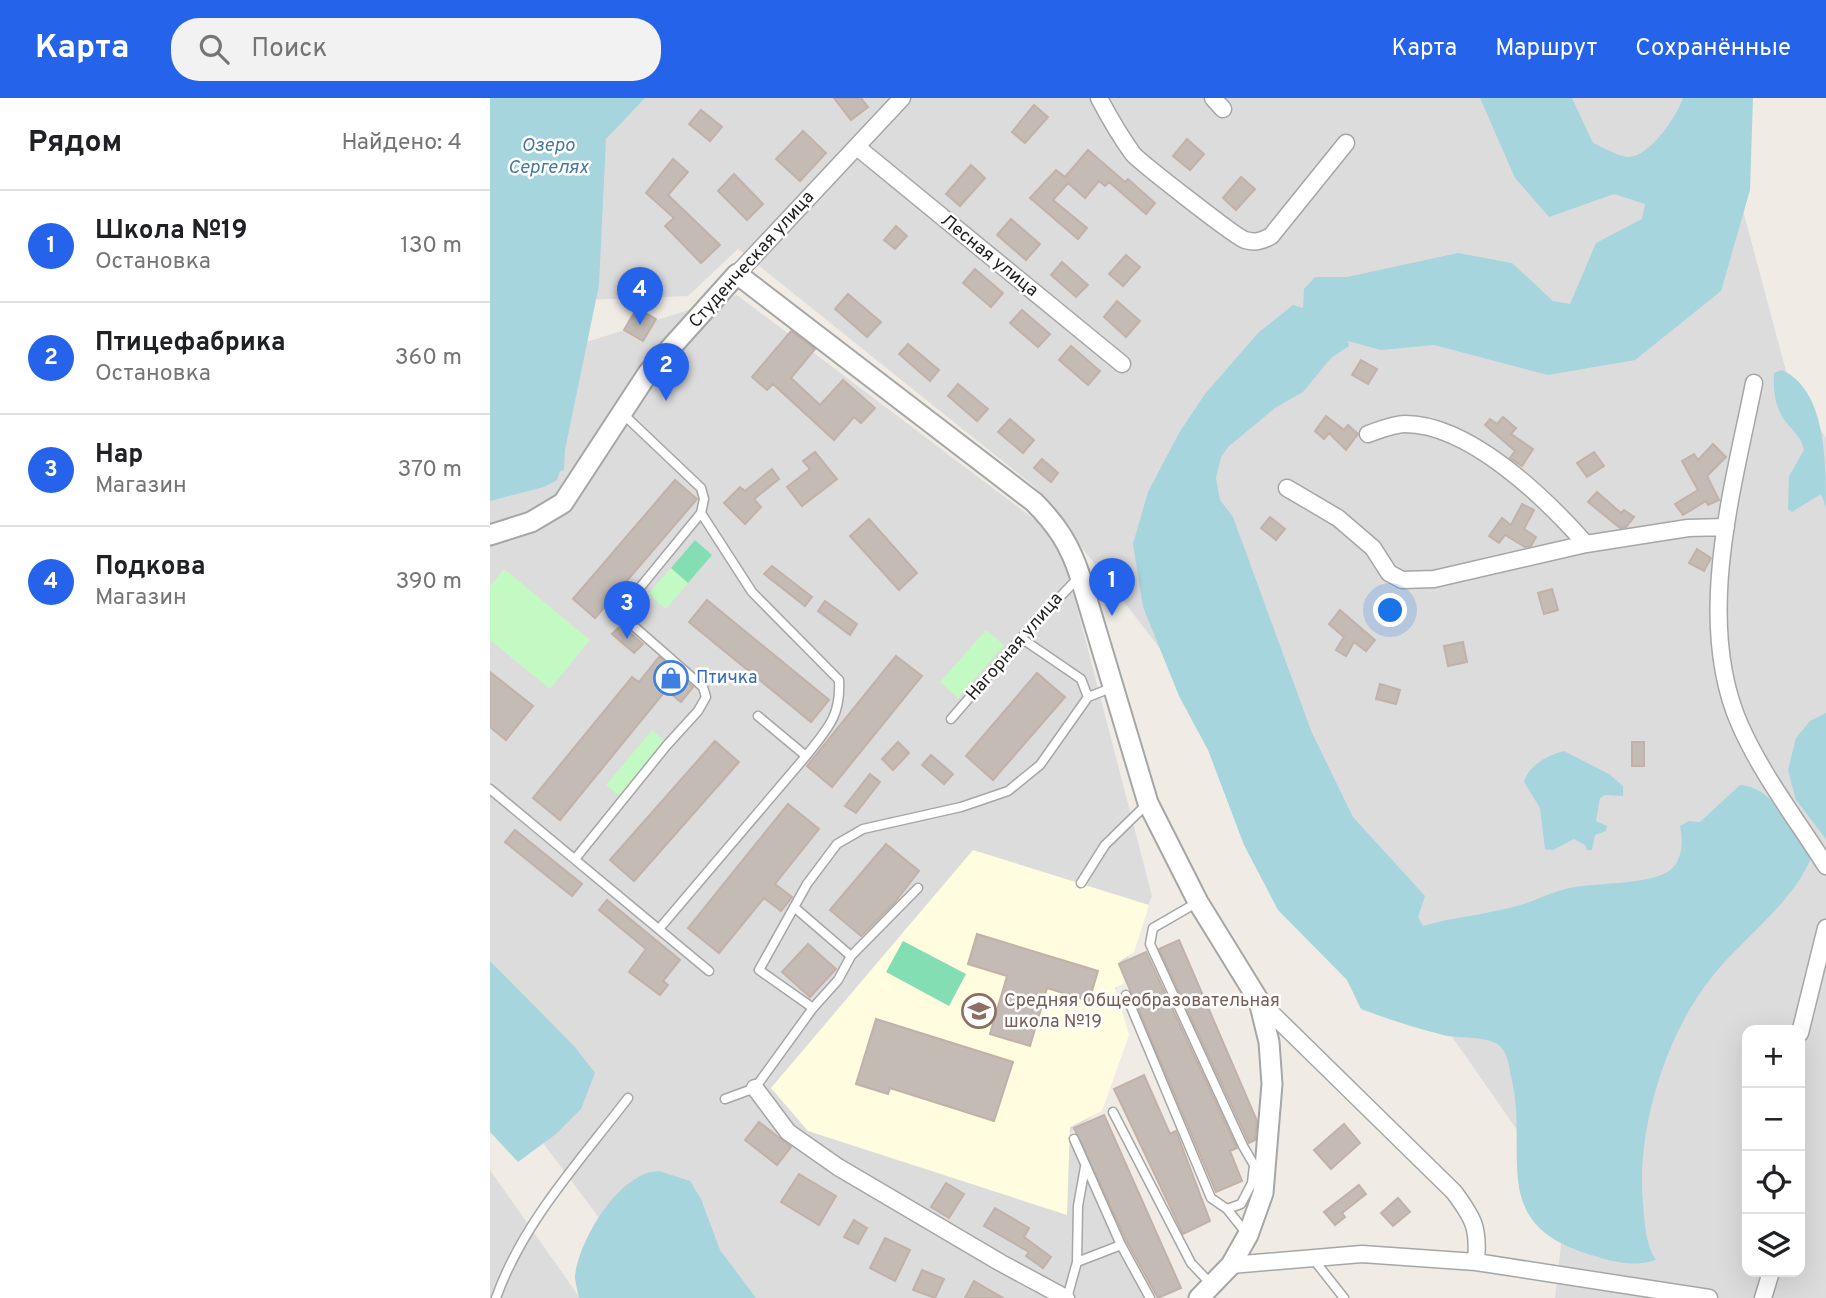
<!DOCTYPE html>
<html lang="ru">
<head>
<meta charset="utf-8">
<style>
  body { margin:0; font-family:Overpass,sans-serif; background:#f2f2f2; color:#202124 }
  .controls { position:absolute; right:21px; bottom:21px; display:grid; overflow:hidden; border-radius:14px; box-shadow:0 7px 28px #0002 }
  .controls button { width:63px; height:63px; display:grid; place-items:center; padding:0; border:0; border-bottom:2px solid #e0e0e0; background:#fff; color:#202124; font:35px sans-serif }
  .you { position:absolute; left:901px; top:513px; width:24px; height:24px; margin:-18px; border:5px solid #fff; border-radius:50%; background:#1a73e8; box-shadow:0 0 0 10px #1a73e833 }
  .badge { display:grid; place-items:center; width:46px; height:46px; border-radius:50%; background:#2563eb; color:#fff; font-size:23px; font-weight:700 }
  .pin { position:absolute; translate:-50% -58px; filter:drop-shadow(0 2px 4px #0008) }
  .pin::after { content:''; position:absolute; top:37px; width:24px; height:21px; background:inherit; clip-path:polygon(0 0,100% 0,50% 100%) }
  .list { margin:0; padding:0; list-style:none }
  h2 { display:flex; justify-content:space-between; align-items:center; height:91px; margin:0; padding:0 28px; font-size:30px }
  h2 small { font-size:23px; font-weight:400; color:#757577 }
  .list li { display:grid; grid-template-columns:46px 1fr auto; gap:21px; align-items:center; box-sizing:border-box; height:112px; padding:0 28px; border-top:2px solid #e0e0e0 }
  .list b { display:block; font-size:26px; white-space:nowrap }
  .list p { margin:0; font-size:23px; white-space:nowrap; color:#757577 }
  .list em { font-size:23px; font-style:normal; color:#757577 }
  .icon { flex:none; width:38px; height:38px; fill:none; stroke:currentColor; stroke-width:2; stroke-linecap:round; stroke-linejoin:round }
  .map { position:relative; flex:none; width:1336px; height:1200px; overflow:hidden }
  header { display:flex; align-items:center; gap:42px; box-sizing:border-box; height:98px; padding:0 35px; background:#2563eb; color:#fff }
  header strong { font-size:33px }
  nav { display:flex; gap:38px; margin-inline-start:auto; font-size:24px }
  .search { width:490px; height:63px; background:#f2f2f2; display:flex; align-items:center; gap:18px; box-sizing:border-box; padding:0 24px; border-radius:28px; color:#757577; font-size:26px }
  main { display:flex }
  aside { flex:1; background:#fff }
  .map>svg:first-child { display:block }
  .residential { fill:#dddcdc; fill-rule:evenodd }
  .education { fill:#fffcdf }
  .park { fill:#c3f9c3 }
  .pitch { fill:#84deb4 }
  .water { fill:#a6d5dd }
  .building { fill:#c4bbb5; stroke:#c1b1a8; stroke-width:2 }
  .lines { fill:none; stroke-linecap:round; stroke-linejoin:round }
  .service-casing { stroke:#a6a6a6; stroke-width:11 }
  .minor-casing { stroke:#a6a6a6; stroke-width:19 }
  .tertiary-casing { stroke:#a6a6a6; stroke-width:23 }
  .service { stroke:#fff; stroke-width:8 }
  .minor { stroke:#fff; stroke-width:16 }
  .tertiary { stroke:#fff; stroke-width:19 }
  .labels { text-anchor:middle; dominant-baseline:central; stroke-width:5; stroke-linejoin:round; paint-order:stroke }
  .street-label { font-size:18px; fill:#1f1f1f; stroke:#fff }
  .shop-label { font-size:18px; fill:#366cbe; stroke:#fff; text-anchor:start }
  .education-label { font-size:18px; fill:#785e54; stroke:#fff; text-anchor:start }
  .water-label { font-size:19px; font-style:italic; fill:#46799e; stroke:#fff }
</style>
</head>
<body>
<header>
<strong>Карта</strong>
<div class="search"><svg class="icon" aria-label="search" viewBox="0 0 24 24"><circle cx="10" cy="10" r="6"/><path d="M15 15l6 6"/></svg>Поиск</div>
<nav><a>Карта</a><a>Маршрут</a><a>Сохранённые</a></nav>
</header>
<main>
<aside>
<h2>Рядом<small>Найдено: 4</small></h2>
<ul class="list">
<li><span class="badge">1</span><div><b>Школа №19</b><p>Остановка</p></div><em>130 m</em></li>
<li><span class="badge">2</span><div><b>Птицефабрика</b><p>Остановка</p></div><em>360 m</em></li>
<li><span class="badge">3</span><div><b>Нар</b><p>Магазин</p></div><em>370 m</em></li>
<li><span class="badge">4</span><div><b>Подкова</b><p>Магазин</p></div><em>390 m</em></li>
</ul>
</aside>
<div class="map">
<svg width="1336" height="1200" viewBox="0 0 1336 1200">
  <rect width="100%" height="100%" fill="#f0ece5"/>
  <!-- residential -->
  <path class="residential" d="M107 0H1223L1297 277 1336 340V1200H1065L1076 1102 884 827 545 389 248 151 198 198 20 205ZM1257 932H1310V1174H1257Z
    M247 197 569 440 662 798 625 894 608 1014 580 1035 663 1200H169L0 974V274Z
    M0 1072 90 1200H0Z"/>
  <!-- education -->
  <path class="education" d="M483 752 659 807 644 854 629 864 634 885 625 890 639 937 612 1013 580 1029 577 1117 318 1033 281 990Z"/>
  <!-- park -->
  <path class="park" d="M181 470 198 485 176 511 158 496Z
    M14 471 100 542 60 591 0 542V488Z
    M496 532 514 547 468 600 450 584Z
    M162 632 177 645 132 700 116 687Z"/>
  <!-- pitch -->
  <path class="pitch" d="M205 442 222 457 198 485 181 470Z
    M413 843 476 876 459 908 396 874Z"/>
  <!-- water -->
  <path class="water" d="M0 0H155L116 41 109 187 75 352 74 372 70 373 67 382 54 389 0 403Z
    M990 0H1082L1103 45C1113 49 1129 59 1139 59 1160 58 1187 18 1193 0H1263L1260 92 1231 193 1145 262 1058 277 944 247 891 252 858 243 859 248 841 260 813 294 785 310 738 349 731 359 726 380 730 402 743 419 822 635 863 719 935 798 928 819 933 828C963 819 993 817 1023 809 1044 804 1062 793 1084 789 1109 785 1160 786 1179 773 1193 763 1193 743 1190 728L1199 723 1210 724 1250 687C1284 689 1304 732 1322 758 1302 807 1253 839 1221 880 1175 938 1146 1033 1153 1106 1155 1125 1155 1146 1166 1162 1143 1170 1120 1163 1098 1156 996 1125 1040 1055 1021 978 1019 969 1018 955 1010 948 997 937 970 941 953 937 926 930 897 921 871 911L857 882 788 812 754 747 718 652 689 598 653 509 643 446 658 394 689 335 715 296 768 235 803 207 813 210 814 191 825 179H857L968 155 1022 165 1063 203 1080 206 1106 145 1152 121 1155 106 1124 96 1059 119 1025 80Z
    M1292 272C1336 292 1336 363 1336 409L1331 396 1302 414 1298 411 1299 378 1314 352C1312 340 1303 333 1296 324 1285 311 1283 291 1284 275Z
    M1336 615V741L1306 702 1298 672 1306 640 1320 623Z
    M1074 653 1119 676 1133 688V698L1115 697 1110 700 1106 723 1117 728 1116 733 1105 737 1102 752H1097L1095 747 1084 741 1063 752 1055 751 1050 710 1034 684C1039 667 1058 657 1074 653Z
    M0 863 85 949 105 975 91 1011 66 1036 28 1064 0 1034Z
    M169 1073 200 1083 211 1101 230 1152 266 1200H89C88 1193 85 1185 85 1178 89 1142 129 1074 169 1073Z"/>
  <!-- building -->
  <path class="building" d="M344 0H371L378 9 361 22Z
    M544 7 558 19 535 45 522 34Z
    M211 12 232 29 220 43 199 26Z
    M313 33 336 55 310 83 286 61Z
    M697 41 714 56 700 72 683 58Z
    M598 52 635 84 638 81 665 105 656 116 619 84 615 88 609 83 595 100 578 85 563 102 597 130 588 141 540 100 566 72 575 79Z
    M183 61 198 74 178 97 230 147 211 165 175 128 184 120 156 95Z
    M481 67 495 80 470 108 456 96Z
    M244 76 273 106 257 122 228 93Z
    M751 79 765 91 746 112 733 100Z
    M521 121 550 146 536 162 507 137Z
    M406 128 417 138 405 151 394 142Z
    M636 157 650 169 633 188 619 176Z
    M572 164 598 187 586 199 561 177Z
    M485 171 513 195 501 209 473 185Z
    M358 196 391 224 377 239 345 211Z
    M627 203 650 223 636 239 614 219Z
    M147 210 166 221 153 243 134 232Z
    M532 212 560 236 548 249 520 225Z
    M301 233 325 251 301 280 330 307 353 282 385 310 371 325 364 319 344 342 283 286 277 292 262 279Z
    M418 246 449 272 440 283 409 256Z
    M581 248 610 273 598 287 569 262Z
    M871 262 887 271 878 286 862 277Z
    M468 286 498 311 487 323 458 298Z
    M836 318 854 332 858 327 868 336 856 352 839 335 834 341 825 333Z
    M1013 319 1026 330 1021 336 1043 351 1032 368 1020 360 1025 353 995 327 1000 321 1007 326Z
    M520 321 544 342 533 355 508 334Z
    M1223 346 1236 359 1217 378 1229 402 1218 407 1216 403 1193 417 1185 406 1208 392 1192 363 1204 356 1208 362Z
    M325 354 347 381 312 408 297 389 320 371 313 363Z
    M1104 354 1114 368 1097 379 1087 365Z
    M552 361 568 375 561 384 544 370Z
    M282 371 289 381 264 401 271 409 255 426 234 405 250 389 255 393Z
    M185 382 207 401 105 520 83 501Z
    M1107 394 1131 415 1134 412 1144 419 1136 429 1130 430 1098 404Z
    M1032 406 1044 412 1034 431 1046 439 1041 448 1035 449 1015 437 1009 445 999 438 1012 420 1021 427Z
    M780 419 795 431 786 442 771 430Z
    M379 421 427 475 409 492 360 438Z
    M1207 451 1221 460 1214 473 1199 465Z
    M282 468 322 499 315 508 274 476Z
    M1062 491 1068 512 1054 516 1048 495Z
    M217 502 339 602 321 624 199 524Z
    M335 503 367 526 360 537 328 513Z
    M850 512 885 542 876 553 864 544 856 558 846 552 854 539 839 526Z
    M131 527 153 546 144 555 122 536Z
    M973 544 977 564 958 568 954 548Z
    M406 558 432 578 342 689 317 668Z
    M169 559 203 589 191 604 176 592 70 722 43 700 142 579 149 584Z
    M0 574 43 608 16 642 0 629Z
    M547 575 575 599 503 682 476 658Z
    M890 586 910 592 906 606 886 601Z
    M225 643 249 664 144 783 120 762Z
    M408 644 419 655 403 672 392 661Z
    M1142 644H1154V668H1142Z
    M441 657 463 676 454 686 432 667Z
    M380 676 390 684 366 715 355 708Z
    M298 706 329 731 285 786 302 799 291 813 274 800 229 855 198 830Z
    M25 732 92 786 82 798 15 744Z
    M396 746 429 773 405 804 371 838 340 812Z
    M117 802 190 862 173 883 178 887 170 897 139 874 156 851 109 812Z
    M487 836 608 873 599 903 557 890 540 948 500 936 517 878 478 866Z
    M689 842 767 1023 765 1042 759 1045 669 851Z
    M318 846 346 871 320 899 292 874Z
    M656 854 747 1050 740 1053 752 1083 726 1094 629 866Z
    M386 921 523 964 504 1023 400 990 398 996 366 986Z
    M654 977 680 1036 686 1033 720 1123 693 1136 624 991Z
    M614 1017 691 1190 668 1200 637 1144 584 1030Z
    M269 1024 301 1049 287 1067 255 1042Z
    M854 1026 870 1045 841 1071 824 1052Z
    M309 1076 346 1098 329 1127 291 1104Z
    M456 1085 474 1096 459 1120 441 1109Z
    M869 1087 876 1096 852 1115 855 1119 845 1127 834 1114Z
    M908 1100 920 1114 903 1128 891 1115Z
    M505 1110 539 1130 534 1139 561 1159 553 1170 536 1158 539 1154 494 1128Z
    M364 1122 377 1130 368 1146 354 1139Z
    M395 1140 420 1152 405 1183 380 1170Z
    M432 1172 454 1181 445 1200 423 1192Z
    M484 1183 513 1200H475Z"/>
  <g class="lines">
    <!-- service casing -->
    <g class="service-casing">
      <path id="service" d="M211 415 262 494 349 582C351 618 338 630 316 658
        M531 540 591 581 598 599
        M461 621 531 540 588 480
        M0 691 219 873
        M85 761 177 647 208 613 216 599 213 589 139 524 136 514 139 503 211 415 214 401 211 390 132 315
        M591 785 615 747 658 705
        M708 804 663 830 660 846 753 1048 764 1067 774 1070
        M304 809 361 858 348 882 323 910
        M169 831 316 658 268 618
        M361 858 428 790
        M636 897 721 1100 737 1111
        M235 1001 265 990 323 910 269 872 317 786 347 746 373 731 471 709 518 693 550 667 598 599 621 590
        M623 1014 701 1165 722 1187
        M584 1041 631 1147 660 1200
        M757 1136 737 1111 751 1106 762 1085 764 1067
        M824 1162 854 1200
        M587 1164 588 1108 595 1069
        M6 1200C33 1124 90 1063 138 1000
        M577 1200 587 1164 631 1147"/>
    </g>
    <!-- minor casing -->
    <g class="minor-casing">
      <path id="minor" d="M609 0C619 19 630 38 643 56 651 65 747 140 755 142 765 145 772 143 781 138L856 45
        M723 0 733 11
        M367 49 632 266
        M247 176 412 0
        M1264 285C1243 391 1204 523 1250 627 1272 677 1307 722 1336 768
        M878 336C890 332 903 326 915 326 980 326 1056 401 1096 446
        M797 390 848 420 883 450 899 475 912 482 944 481 1096 446 1198 430 1236 429
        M769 903 964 1094C984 1121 989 1130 986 1164
        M1310 935 1336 830
        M265 990 298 1034 348 1069 511 1165 576 1200
        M741 1167 872 1156 986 1164 1219 1200
        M1273 1200 1281 1174"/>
    </g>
    <!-- tertiary casing -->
    <g class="tertiary-casing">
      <path id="tertiary" d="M0 437 41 424 73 405 158 275 247 176 544 404C567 427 580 447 590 478L658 705 708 804 769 903 779 944 782 986 773 1095 758 1137 741 1167 709 1200"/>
    </g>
    <!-- service -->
    <use href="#service" class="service"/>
    <!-- minor -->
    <use href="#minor" class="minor"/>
    <!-- tertiary -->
    <use href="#tertiary" class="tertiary"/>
  </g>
  <!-- icons -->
  <defs>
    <g id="shop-ring" transform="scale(1.75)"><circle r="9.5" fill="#fff" stroke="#3f7fe0" stroke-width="1.5"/><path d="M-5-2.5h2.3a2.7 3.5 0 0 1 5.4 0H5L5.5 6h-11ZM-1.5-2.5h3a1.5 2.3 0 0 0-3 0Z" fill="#3f7fe0"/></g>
    <g id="school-ring" transform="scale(1.75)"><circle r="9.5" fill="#fff" stroke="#8d6e63" stroke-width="1.5"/><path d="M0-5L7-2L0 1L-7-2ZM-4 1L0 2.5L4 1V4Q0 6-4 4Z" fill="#8d6e63"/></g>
  </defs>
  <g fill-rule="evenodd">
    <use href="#shop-ring" x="181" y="580"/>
    <use href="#school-ring" x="489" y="913"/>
  </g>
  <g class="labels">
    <!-- street labels -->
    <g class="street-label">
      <text transform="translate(499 158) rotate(39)">Лесная улица</text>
      <text transform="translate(262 162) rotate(-48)">Студенческая улица</text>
      <text transform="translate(525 549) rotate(-49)">Нагорная улица</text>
    </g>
    <!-- shop labels -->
    <g class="shop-label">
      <text x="206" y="580">Птичка</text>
    </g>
    <!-- education labels -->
    <g class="education-label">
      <text x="514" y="903">Средняя Общеобразовательная<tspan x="514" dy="21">школа №19</tspan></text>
    </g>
    <!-- water labels -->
    <g class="water-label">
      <text x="58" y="48">Озеро<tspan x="58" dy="22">Сергелях</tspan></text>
    </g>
  </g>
</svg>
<div class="controls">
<button>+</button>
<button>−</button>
<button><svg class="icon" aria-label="locate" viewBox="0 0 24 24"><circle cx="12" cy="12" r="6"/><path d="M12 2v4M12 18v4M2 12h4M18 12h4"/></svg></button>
<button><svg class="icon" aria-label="layers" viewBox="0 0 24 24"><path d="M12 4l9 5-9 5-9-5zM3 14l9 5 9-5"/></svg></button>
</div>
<div class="you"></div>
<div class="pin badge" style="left:622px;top:518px">1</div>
<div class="pin badge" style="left:176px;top:303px">2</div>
<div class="pin badge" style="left:137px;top:541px">3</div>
<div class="pin badge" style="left:150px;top:227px">4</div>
</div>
</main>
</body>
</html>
